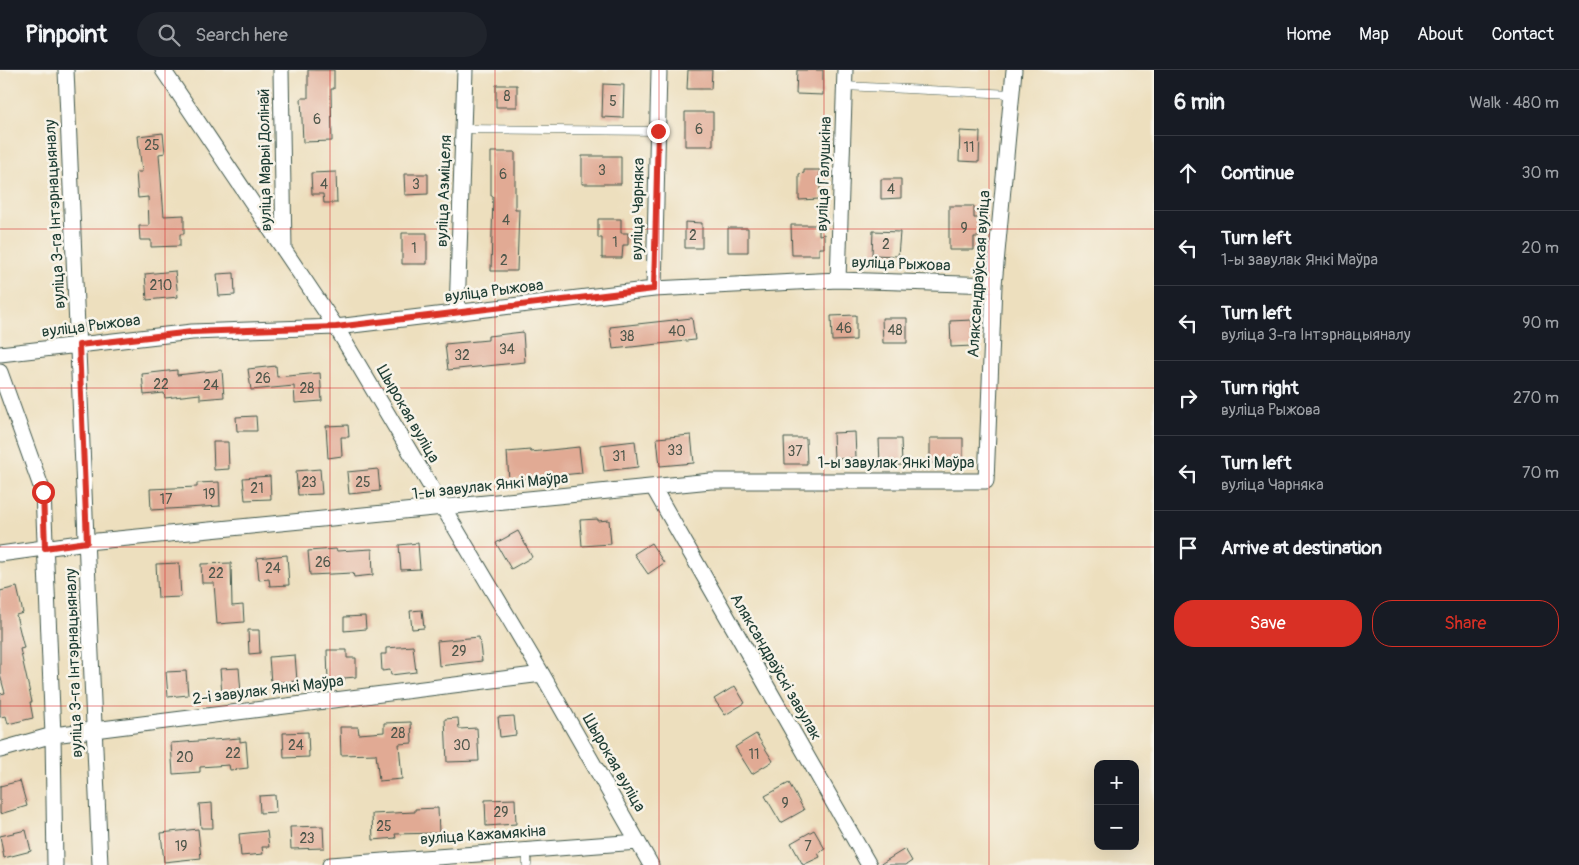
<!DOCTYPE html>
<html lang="en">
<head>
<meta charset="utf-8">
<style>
  body { margin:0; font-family:Pangolin,sans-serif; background:#20242c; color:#f1f3f6 }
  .controls { position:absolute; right:15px; bottom:15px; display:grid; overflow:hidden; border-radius:10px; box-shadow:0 5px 20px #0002 }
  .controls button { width:45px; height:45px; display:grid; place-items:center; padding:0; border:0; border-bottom:1px solid #363941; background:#171b24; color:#f1f3f6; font:25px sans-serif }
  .stop { position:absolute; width:15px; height:15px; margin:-11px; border:4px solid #d93025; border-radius:50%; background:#fff }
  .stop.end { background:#d93025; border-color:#fff; box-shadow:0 1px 5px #0008 }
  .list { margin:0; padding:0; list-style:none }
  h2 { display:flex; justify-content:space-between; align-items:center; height:65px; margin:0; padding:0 20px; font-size:21px }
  h2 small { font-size:16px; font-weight:400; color:#9ea1a6 }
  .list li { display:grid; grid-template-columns:32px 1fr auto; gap:15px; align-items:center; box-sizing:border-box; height:75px; padding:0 20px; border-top:1px solid #363941 }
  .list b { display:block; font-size:19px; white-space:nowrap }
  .list p { margin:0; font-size:16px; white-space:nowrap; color:#9ea1a6 }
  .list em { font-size:16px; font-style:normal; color:#9ea1a6 }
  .actions { display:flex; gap:10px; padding:15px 20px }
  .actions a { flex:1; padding:11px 0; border:1px solid #d93025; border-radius:20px; text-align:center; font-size:18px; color:#d93025 }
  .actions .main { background:#d93025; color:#fff }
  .icon { flex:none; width:28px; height:28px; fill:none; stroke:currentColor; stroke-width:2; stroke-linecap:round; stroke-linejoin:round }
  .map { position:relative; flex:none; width:1154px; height:795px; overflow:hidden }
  header { display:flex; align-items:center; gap:30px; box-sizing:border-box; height:70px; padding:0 25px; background:#171b24; border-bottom:1px solid #363941 }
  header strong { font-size:24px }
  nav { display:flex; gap:28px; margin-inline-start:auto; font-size:18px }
  .search { width:350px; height:45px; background:#20242c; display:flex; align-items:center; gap:12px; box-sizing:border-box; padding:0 18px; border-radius:28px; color:#9ea1a6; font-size:19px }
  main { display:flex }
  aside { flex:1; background:#171b24 }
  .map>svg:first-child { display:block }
  .building { fill:#e1aa94 }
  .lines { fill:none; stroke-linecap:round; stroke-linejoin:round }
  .service-casing { stroke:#3e5549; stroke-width:9 }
  .minor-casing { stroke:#3e5549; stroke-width:17 }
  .service { stroke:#fff; stroke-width:8 }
  .minor { stroke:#fff; stroke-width:15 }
  .route { stroke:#d93025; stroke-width:6 }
  .grid { fill:none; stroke:#d62828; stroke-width:1; stroke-opacity:0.55 }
  .labels { text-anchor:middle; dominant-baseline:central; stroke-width:5; stroke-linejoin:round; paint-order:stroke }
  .number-label { font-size:14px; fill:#50584c }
  .street-label { font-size:16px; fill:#1f3d34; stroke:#f7f3e8 }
</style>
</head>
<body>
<header>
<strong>Pinpoint</strong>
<div class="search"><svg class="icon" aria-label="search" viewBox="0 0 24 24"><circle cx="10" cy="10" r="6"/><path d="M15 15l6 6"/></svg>Search here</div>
<nav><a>Home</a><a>Map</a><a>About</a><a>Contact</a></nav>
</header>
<main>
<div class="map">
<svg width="1154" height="795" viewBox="0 0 1154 795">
  <rect width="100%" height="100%" fill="#f7f3e8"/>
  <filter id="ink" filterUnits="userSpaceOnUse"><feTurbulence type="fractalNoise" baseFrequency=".02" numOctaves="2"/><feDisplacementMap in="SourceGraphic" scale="10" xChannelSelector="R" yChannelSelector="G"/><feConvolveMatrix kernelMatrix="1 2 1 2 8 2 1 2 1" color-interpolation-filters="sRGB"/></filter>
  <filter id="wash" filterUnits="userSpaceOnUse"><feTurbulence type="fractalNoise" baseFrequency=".0096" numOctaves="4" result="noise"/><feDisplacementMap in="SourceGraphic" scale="20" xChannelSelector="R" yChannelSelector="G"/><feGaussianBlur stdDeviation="1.12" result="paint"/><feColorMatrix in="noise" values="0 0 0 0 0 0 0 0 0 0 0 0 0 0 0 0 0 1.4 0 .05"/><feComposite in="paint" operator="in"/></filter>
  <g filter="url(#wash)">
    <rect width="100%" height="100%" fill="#eddfbe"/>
    <g id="blocks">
      <!-- building -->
      <path class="building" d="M308 0H334V19H331L332 71 303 72 301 28H308Z
        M688 0H712L711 19H687Z
        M797 0H823V25L796 24Z
        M603 14 624 15 623 48 602 47Z
        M496 15H517V37H496Z
        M685 42H713V76H685Z
        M960 61 980 62 979 92 959 91Z
        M163 63 165 83 159 84 164 146 184 145V164H180V176L151 177V170H140L139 156H149L148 127 138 128 136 102H142L138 66Z
        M491 82H515V139H519L517 201H491L493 126H491Z
        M582 86H621V114H582Z
        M804 100H820V129L799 130V104L804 103Z
        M336 102 337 133H324L323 124H312L311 103Z
        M404 104H428V124L405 125Z
        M881 109H901V128L881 129Z
        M949 136H974V148H980V167H974V180H949Z
        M598 149H621V163H628V175H623L622 188H602V168H598Z
        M685 152 702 153V178H685Z
        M791 155H819V165L824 164V178H819V185H792Z
        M728 158H748V182H728Z
        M873 161 900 162 898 186 872 185Z
        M402 163H427V194H402Z
        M175 201 178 227 147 230 145 204Z
        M234 203 235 225 219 226 217 204Z
        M856 245V270L832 271 831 246Z
        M692 248 695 270 613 279 610 257Z
        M882 248H907V273H883Z
        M972 250 973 276 951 277 950 251Z
        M523 262 525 292 448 300 445 274 488 270V266Z
        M276 296 277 307 320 303 322 331 295 333 294 316 251 320 248 299Z
        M177 300V305L222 300 224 327 200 329V324L165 328 164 323 144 325 142 304Z
        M256 346 257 361H237L236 347Z
        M348 355 349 367H341L342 386 328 388 326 356Z
        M855 362 856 388 834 389 833 363Z
        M691 365 694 393 660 396 657 368Z
        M784 368H806L807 394H785Z
        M930 368H963V393H930Z
        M879 369H901L902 395 880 396Z
        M635 371 638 397 604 401 601 375Z
        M213 372H228L229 399 214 400Z
        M579 377 582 403 509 410 507 382 530 380 531 382Z
        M320 399 322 424 298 425 296 401Z
        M378 399 380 421 349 424 347 402Z
        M270 406 271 429 245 430 243 408Z
        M219 412 220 436 151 440 150 419 197 417V413Z
        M598 449V451L609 450 611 474 582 476 580 450Z
        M518 461 532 487 511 499 496 473Z
        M418 473 420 499 401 500 399 475Z
        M651 473 664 493 648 504 634 484Z
        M336 479 337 481 372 479 373 505 354 507 353 503 310 505 308 481Z
        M287 485 289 515 270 516 269 509 259 510 257 488Z
        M179 493 181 527 158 528 156 494Z
        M231 493 232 536 243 535 244 552 217 554 214 513H202L201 494Z
        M17 517 23 543 16 545 24 578 20 579 32 632H30L33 648 8 654 6 646 0 647V624L5 623 0 605V521Z
        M422 540 424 558 412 559 410 541Z
        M365 546 366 559 344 561V547Z
        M248 560H259L260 583 249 584Z
        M479 567 482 591 439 596 437 571Z
        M413 576 416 602 391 605 390 600 382 601 381 584H386V578Z
        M327 580H347V588H356V607L344 608V612H328Z
        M295 585 297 611 271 613 269 587Z
        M239 598 241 623 222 624 220 599Z
        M186 601 188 625 168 627 166 602Z
        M735 616 745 633 725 645 714 629Z
        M514 646 516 665 500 667 498 647Z
        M458 648 459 659 477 658 479 691 447 692 445 649Z
        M411 652 412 673 399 674 402 709 379 711 376 684 341 685 340 657H358L359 664 384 662V653Z
        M308 662 309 687 284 688 283 663Z
        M756 664 773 691 752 704 735 677Z
        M240 668V672L246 671 248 698 230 700 229 695 200 697V702L173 704 171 673Z
        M20 711 27 736 0 744V716Z
        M789 713 804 740 781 753 765 726Z
        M275 725 276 742 260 743 259 726Z
        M515 729 516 754 486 756 485 730Z
        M212 733 213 758H201L199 734Z
        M438 738 439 763 395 764 396 768 373 770 372 744 415 742V739Z
        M323 756 324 778 291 779 290 757Z
        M198 759 201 788 164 792 161 763Z
        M26 760 31 781 4 788 0 766Z
        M814 760 825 779 818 783 820 787 803 795 791 773Z
        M267 761 269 777H262L263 784 241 786 239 764Z
        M905 779 912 791 906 795H879Z"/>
    </g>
  </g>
  <g filter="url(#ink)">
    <use href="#blocks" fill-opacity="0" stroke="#3e5549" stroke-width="1"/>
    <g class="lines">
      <!-- service casing -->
      <g class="service-casing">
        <path id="service" d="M844 16 1012 24
          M464 59 658 61
          M527 795V780"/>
      </g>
      <!-- minor casing -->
      <g class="minor-casing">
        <path id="minor" d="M66 0 100 795
          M163 0 336 257 542 604 651 795
          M281 0 284 180
          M838 210 845 0
          M654 219 659 0
          M457 243 465 0
          M0 284 192 262 336 257 654 219 838 210 994 215
          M0 302 43 422 53 665 55 795
          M653 417 869 795
          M0 484 87 472 711 411H986L994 215 1014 0
          M0 680 53 665 94 660 542 604
          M330 795 638 772"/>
      </g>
      <!-- service -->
      <use href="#service" class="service"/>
      <!-- minor -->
      <use href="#minor" class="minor"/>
    </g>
  </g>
  <g class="lines" filter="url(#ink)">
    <!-- route -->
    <path class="route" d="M43 422 45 478 87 472 79 275 192 262 336 257 654 219 658 61"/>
  </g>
  <!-- grid -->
  <path class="grid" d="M165 0V795M330 0V795M495 0V795M659 0V795M824 0V795M989 0V795M0 159H1154M0 318H1154M0 477H1154M0 636H1154"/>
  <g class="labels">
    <!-- number labels -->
    <g class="number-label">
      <text x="507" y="26">8</text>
      <text x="613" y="31">5</text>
      <text x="317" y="49">6</text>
      <text x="699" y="59">6</text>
      <text x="152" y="75">25</text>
      <text x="969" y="77">11</text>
      <text x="602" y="100">3</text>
      <text x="503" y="104">6</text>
      <text x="324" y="114">4</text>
      <text x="416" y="114">3</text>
      <text x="891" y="119">4</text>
      <text x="506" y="150">4</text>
      <text x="964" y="158">9</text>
      <text x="693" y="165">2</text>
      <text x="615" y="172">1</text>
      <text x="886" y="174">2</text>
      <text x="414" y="178">1</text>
      <text x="504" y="190">2</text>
      <text x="161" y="215">210</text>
      <text x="844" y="258">46</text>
      <text x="895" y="260">48</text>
      <text x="677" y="261">40</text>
      <text x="627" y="266">38</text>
      <text x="507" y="279">34</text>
      <text x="462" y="285">32</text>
      <text x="263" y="308">26</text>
      <text x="161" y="314">22</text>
      <text x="211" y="315">24</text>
      <text x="307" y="318">28</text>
      <text x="675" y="380">33</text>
      <text x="795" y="381">37</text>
      <text x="619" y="386">31</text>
      <text x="309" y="412">23</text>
      <text x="363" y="412">25</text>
      <text x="257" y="418">21</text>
      <text x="209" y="424">19</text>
      <text x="166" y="429">17</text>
      <text x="323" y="492">26</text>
      <text x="273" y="498">24</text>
      <text x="216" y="503">22</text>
      <text x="459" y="581">29</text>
      <text x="398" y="663">28</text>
      <text x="296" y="675">24</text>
      <text x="462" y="675">30</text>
      <text x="233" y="683">22</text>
      <text x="754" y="684">11</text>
      <text x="185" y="687">20</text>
      <text x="785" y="733">9</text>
      <text x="501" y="742">29</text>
      <text x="384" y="756">25</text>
      <text x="307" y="768">23</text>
      <text x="181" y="776">19</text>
      <text x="808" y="776">7</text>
    </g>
    <!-- street labels -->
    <g class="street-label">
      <text transform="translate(265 90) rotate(-91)">вуліца Марыі Долінай</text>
      <text transform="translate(824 104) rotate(-88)">вуліца Галушкіна</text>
      <text transform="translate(444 121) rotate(-88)">вуліца Азміцеля</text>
      <text transform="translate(638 139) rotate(-89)">вуліца Чарняка</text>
      <text transform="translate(55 144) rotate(-93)">вуліца 3-га Інтэрнацыяналу</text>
      <text transform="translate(901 194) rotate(2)">вуліца Рыжова</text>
      <text transform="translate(979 204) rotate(-86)">Аляксандраўская вуліца</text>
      <text transform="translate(494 221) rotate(-7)">вуліца Рыжова</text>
      <text transform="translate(91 256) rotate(-7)">вуліца Рыжова</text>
      <text transform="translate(408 344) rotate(60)">Шырокая вуліца</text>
      <text x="896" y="393">1-ы завулак Янкі Маўра</text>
      <text transform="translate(490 416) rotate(-6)">1-ы завулак Янкі Маўра</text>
      <text transform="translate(74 593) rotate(-92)">вуліца 3-га Інтэрнацыяналу</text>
      <text transform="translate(776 597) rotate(60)">Аляксандраўскі завулак</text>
      <text transform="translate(268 620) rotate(-7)">2-і завулак Янкі Маўра</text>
      <text transform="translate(614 693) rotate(60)">Шырокая вуліца</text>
      <text transform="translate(483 765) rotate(-4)">вуліца Кажамякіна</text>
    </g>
  </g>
</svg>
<div class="controls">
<button>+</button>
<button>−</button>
</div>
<div class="stop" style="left:43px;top:422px"></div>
<div class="stop end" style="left:658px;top:61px"></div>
</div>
<aside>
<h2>6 min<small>Walk · 480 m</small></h2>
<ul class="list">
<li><svg class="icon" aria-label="ahead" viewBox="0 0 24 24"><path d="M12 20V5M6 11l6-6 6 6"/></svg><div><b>Continue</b></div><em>30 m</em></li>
<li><svg class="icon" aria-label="left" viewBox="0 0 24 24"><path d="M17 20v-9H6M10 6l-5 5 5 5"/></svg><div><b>Turn left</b><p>1-ы завулак Янкі Маўра</p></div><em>20 m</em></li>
<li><svg class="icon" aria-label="left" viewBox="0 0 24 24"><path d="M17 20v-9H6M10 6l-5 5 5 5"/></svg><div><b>Turn left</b><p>вуліца 3-га Інтэрнацыяналу</p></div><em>90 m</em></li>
<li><svg class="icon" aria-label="right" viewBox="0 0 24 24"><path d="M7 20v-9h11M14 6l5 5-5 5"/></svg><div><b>Turn right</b><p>вуліца Рыжова</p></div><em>270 m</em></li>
<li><svg class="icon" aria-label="left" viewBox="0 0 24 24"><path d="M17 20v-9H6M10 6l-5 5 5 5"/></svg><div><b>Turn left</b><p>вуліца Чарняка</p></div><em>70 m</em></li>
<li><svg class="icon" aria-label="arrive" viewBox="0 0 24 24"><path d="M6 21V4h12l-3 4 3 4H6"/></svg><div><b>Arrive at destination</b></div></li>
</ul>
<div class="actions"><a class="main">Save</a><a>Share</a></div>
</aside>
</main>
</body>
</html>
